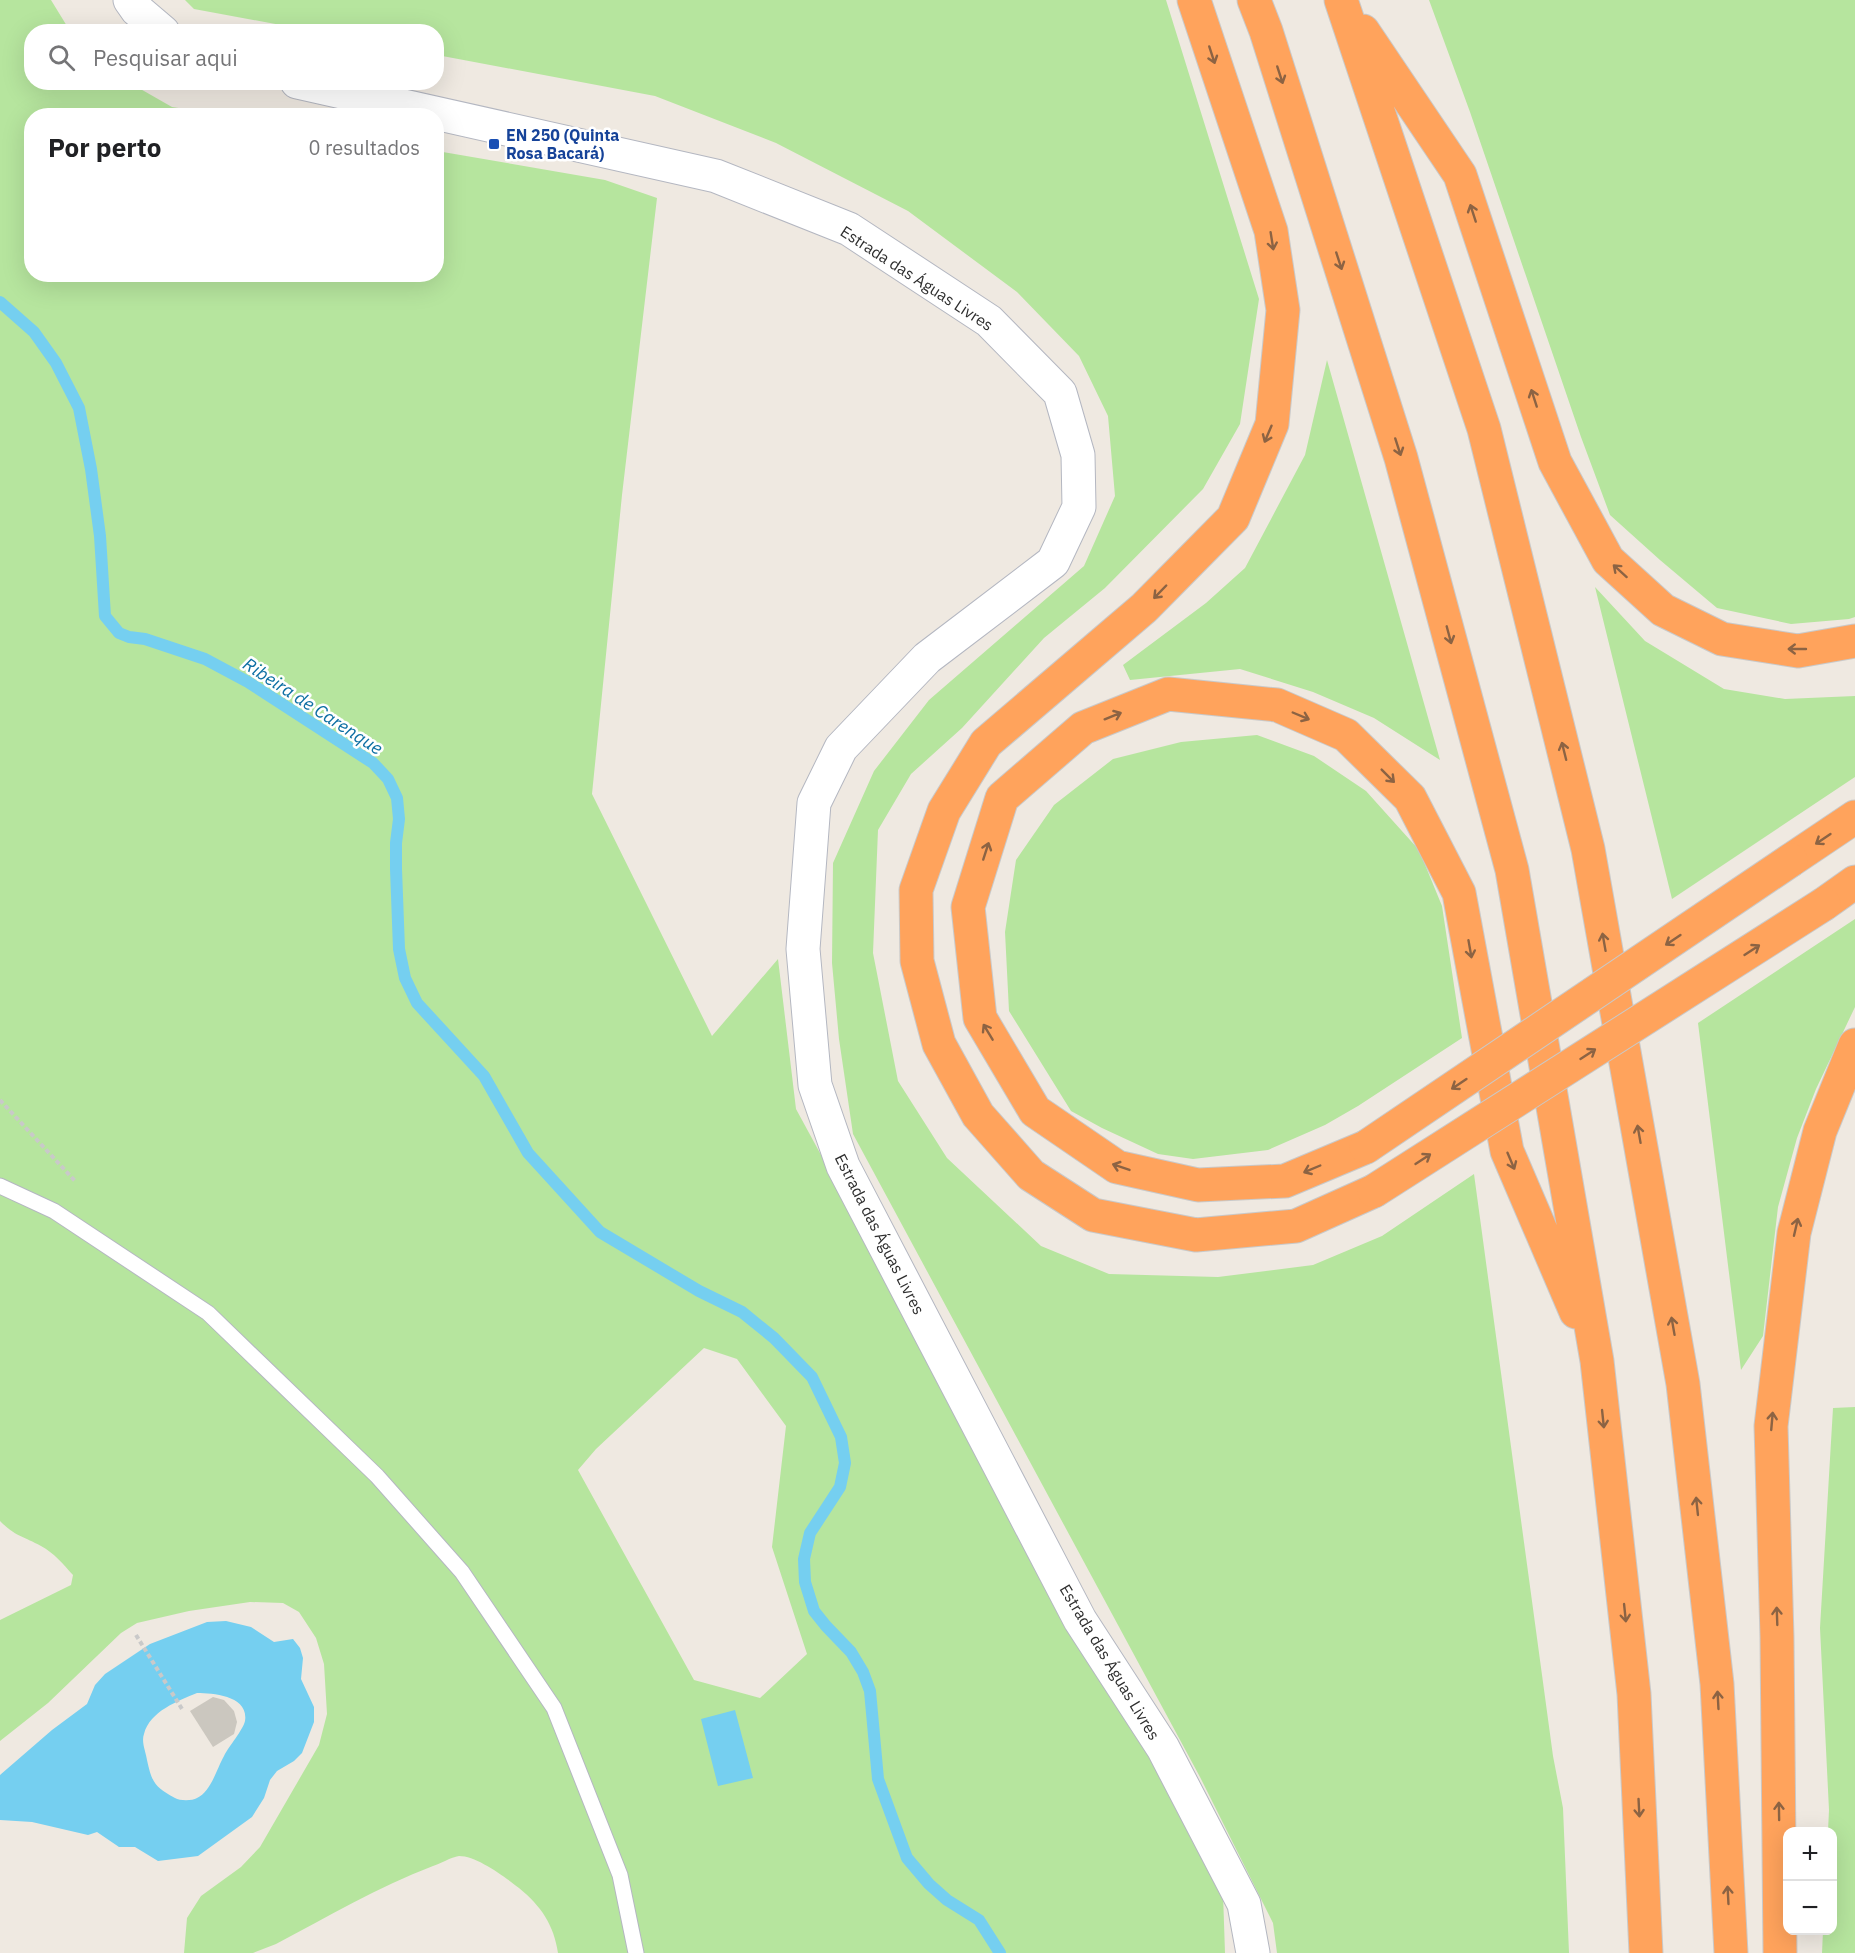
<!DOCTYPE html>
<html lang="pt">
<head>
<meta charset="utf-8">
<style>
  body { margin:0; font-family:"IBM Plex Sans",sans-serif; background:#f2f2f2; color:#202124 }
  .controls { position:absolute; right:18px; bottom:18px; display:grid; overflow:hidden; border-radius:12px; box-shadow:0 6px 24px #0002 }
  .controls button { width:54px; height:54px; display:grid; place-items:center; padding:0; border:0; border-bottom:2px solid #e0e0e0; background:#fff; color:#202124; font:30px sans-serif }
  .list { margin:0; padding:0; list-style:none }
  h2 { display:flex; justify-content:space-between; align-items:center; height:78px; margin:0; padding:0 24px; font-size:26px }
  h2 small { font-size:20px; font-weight:400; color:#757577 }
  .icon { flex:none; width:33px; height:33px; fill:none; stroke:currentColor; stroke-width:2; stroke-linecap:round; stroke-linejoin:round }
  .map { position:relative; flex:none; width:1855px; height:1953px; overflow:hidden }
  .search { position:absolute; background:#fff; box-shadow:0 6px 24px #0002; left:24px; top:24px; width:420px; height:66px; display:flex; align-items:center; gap:15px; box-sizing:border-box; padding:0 21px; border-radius:24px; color:#757577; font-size:22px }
  .panel { position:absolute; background:#fff; box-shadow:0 6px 24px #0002; left:24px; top:108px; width:420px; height:174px; border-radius:24px }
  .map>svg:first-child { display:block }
  .green { fill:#b6e59e; fill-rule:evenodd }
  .water { fill:#75cff0; fill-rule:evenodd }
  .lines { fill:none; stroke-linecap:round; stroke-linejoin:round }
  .stream { stroke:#75cff0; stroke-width:12 }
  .building { fill:#cbc7bf }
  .lane-casing { stroke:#b4b7c1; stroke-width:17 }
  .secondary-casing { stroke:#b4b7c1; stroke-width:35 }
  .highway-casing { stroke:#c9c9c9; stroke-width:35 }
  .path { stroke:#c9c9c9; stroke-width:4; stroke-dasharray:4.5 3; stroke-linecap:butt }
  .lane { stroke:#fff; stroke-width:15 }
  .secondary { stroke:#fff; stroke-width:33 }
  .highway { stroke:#ffa35c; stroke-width:33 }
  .highway-bridge-casing { stroke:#c9c9c9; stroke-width:35; stroke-linecap:butt }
  .highway-bridge { stroke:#ffa35c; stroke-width:33 }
  .oneway { stroke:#8c6343 }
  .transit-dot { fill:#1a4fb4; stroke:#fff; stroke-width:2 }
  .labels { text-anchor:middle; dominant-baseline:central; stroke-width:5; stroke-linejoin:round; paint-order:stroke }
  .transit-label { font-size:16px; font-weight:bold; fill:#164399; stroke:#fff; text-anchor:start }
  .street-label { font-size:16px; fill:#2e2e2e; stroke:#fff }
  .water-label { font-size:18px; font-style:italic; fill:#0d6fa3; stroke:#fff }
</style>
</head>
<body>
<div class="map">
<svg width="1855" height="1953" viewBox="0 0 1855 1953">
  <rect width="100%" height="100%" fill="#efe9e1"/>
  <!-- green -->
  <path class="green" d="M0 0H51L70 31 32 32V82L130 83 172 107 224 115 32 116V274H436L437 151 605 180 657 198 622 495 592 794 712 1036 778 959 796 1109 1223 1893 1225 1953H558C554 1925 541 1906 519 1888 505 1877 477 1856 459 1856 451 1857 440 1864 433 1866 378 1887 327 1917 276 1944L253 1953H184L187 1918 201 1896 241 1867 260 1847 319 1745 327 1714 324 1664 316 1638 299 1612 283 1603 250 1602 189 1611 137 1623 121 1633 48 1703 0 1741V1620L71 1585 73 1575C63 1564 54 1553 41 1546 23 1536 16 1537 0 1521ZM704 1348 737 1359 786 1426 772 1547 807 1654 760 1698 694 1680 578 1470 596 1449Z
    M185 0H1166L1259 299 1240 424 1203 489 1105 588 1044 638 962 728 911 774 878 830 873 953 898 1081 947 1158 1041 1246 1109 1274 1218 1277 1313 1265 1382 1236 1474 1174 1553 1756 1563 1808 1569 1953H1277L1273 1923 1200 1777 853 1134 839 1039 832 963 833 863 874 771 929 700 1084 566 1115 496 1108 416 1079 356 1017 292 908 211 776 143 655 96 437 55 436 32 313 31 194 9Z
    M1429 0H1855V617L1849 619 1791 624 1717 608 1660 560 1610 515 1581 437 1470 112Z
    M1327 360 1440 760 1374 718 1313 692 1240 669 1130 680 1123 665 1206 603 1245 568 1305 455Z
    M1595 587 1645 641 1724 689 1785 699 1855 696V777L1672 899Z
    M1257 735 1314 756 1366 791 1419 850 1442 906 1462 1038 1358 1106 1325 1125 1268 1150 1193 1159 1158 1154 1102 1128 1071 1111 1009 1011 1005 932 1016 860 1054 805 1113 759 1181 742Z
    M1855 919V1007L1816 1089 1797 1138 1778 1207 1763 1336 1741 1370 1698 1023Z
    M1855 1407V1953H1822L1823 1931 1832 1930V1832L1828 1831 1829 1810 1820 1628 1833 1408Z"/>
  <!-- water -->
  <path class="water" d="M226 1621 251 1627 274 1642 293 1639 300 1648 303 1658 301 1679 314 1707V1722L302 1753 294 1761 277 1771 270 1780 264 1798 252 1817 198 1856 158 1861 135 1847H119L97 1832 88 1835 32 1822 0 1820V1775L52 1730 87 1704 95 1685 105 1674 150 1644 207 1622ZM197 1693C214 1693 249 1696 245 1721 243 1730 229 1746 224 1756 217 1768 211 1792 197 1798 192 1801 180 1801 175 1798 155 1787 152 1783 147 1760 146 1752 141 1742 144 1734 150 1711 178 1701 197 1693Z
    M735 1710 753 1778 718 1786 701 1719Z"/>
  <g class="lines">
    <!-- stream -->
    <path class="stream" d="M0 302 34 332 56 363 79 408 91 469 100 536 105 616 119 633 129 637 145 639 205 659 248 682 373 763 388 779 397 798 399 819 396 843V869L399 949 405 978 417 1003 484 1076 528 1153 600 1232 699 1291 742 1312 774 1338 812 1377 841 1437 845 1463 840 1487 810 1533 804 1559 805 1582 814 1611 826 1626 851 1652 863 1672 870 1691 878 1779 907 1858 929 1884 947 1900 979 1920 1000 1953"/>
  </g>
  <!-- building -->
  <path class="building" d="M213 1697 224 1700 234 1711 237 1722 234 1734 213 1747 190 1711Z"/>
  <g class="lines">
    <!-- lane casing -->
    <g class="lane-casing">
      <path id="lane" d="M0 1186 54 1211 208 1313 377 1476 462 1572 554 1708 620 1875 636 1953"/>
    </g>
    <!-- secondary casing -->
    <g class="secondary-casing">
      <path id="secondary" d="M130 0 137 10 163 32
        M297 82 716 176 849 229 989 321 1060 393 1078 455 1079 507 1053 562 927 658 841 748 814 803 803 949 815 1085 843 1166 1080 1620 1163 1748 1244 1904 1253 1953"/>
    </g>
    <!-- highway casing -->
    <g class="highway-casing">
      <path id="highway" d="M1194 0 1271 231 1283 310 1272 424 1233 518 1144 608 986 743 944 811 916 890 917 961 939 1044 978 1115 1031 1175 1093 1215 1196 1235 1296 1226 1374 1191
        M1254 0 1266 31 1401 458 1512 870 1597 1361 1634 1694 1646 1953
        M1341 0 1484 429 1588 849 1683 1384 1717 1684 1731 1953
        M1363 31 1460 175 1555 462 1608 560 1663 610 1722 639 1798 651 1855 641
        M1791 860 1855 817
        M1824 904 1855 882
        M1366 1147 1285 1181 1198 1185 1117 1167 1035 1111 980 1018 968 907 1002 798 1083 728 1168 694 1277 705 1346 735 1410 798 1459 893 1507 1151 1576 1312
        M1780 1953 1777 1637 1771 1426 1794 1233 1820 1131 1855 1045"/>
    </g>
    <!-- path -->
    <path class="path" d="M0 1100 76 1182
      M136 1635 182 1709"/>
    <!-- lane -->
    <use href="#lane" class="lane"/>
    <!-- secondary -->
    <use href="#secondary" class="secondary"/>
    <!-- highway -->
    <use href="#highway" class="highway"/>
    <!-- highway-bridge casing -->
    <g class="highway-bridge-casing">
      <path id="highway-bridge" d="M1366 1147 1791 860
        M1374 1191 1824 904"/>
    </g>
    <!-- highway-bridge -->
    <use href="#highway-bridge" class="highway-bridge"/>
  </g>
  <!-- one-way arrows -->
  <defs><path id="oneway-shaft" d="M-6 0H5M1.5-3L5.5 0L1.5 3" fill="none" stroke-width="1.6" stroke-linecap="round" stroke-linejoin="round" transform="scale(1.5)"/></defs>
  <g class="oneway">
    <use href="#oneway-shaft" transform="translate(1212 55) rotate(72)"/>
    <use href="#oneway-shaft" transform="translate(1280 75) rotate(72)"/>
    <use href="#oneway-shaft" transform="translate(1473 213) rotate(-108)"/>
    <use href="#oneway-shaft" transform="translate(1272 241) rotate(81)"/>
    <use href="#oneway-shaft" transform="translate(1339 261) rotate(72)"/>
    <use href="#oneway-shaft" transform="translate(1534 398) rotate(-108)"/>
    <use href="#oneway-shaft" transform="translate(1268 434) rotate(113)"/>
    <use href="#oneway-shaft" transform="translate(1398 447) rotate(72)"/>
    <use href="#oneway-shaft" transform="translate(1620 571) rotate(-138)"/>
    <use href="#oneway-shaft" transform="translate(1160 592) rotate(134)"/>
    <use href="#oneway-shaft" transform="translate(1449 635) rotate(75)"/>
    <use href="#oneway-shaft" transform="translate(1797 649) rotate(-180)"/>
    <use href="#oneway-shaft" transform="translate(1113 716) rotate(-22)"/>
    <use href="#oneway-shaft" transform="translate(1301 716) rotate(23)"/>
    <use href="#oneway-shaft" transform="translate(1564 751) rotate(-104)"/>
    <use href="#oneway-shaft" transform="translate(1388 776) rotate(45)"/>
    <use href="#oneway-shaft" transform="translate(1823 839) rotate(146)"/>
    <use href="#oneway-shaft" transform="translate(986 851) rotate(-72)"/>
    <use href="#oneway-shaft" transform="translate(1673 940) rotate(146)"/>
    <use href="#oneway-shaft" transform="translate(1604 942) rotate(-100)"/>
    <use href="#oneway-shaft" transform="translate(1470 949) rotate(80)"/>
    <use href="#oneway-shaft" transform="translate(1752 950) rotate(-33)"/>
    <use href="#oneway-shaft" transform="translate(988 1032) rotate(-121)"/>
    <use href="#oneway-shaft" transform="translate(1588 1054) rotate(-33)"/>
    <use href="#oneway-shaft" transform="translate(1459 1084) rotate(146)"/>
    <use href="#oneway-shaft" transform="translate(1639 1134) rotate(-100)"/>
    <use href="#oneway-shaft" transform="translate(1423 1159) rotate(-33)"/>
    <use href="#oneway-shaft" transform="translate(1511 1161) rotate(67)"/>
    <use href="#oneway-shaft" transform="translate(1121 1167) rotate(-161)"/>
    <use href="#oneway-shaft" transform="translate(1312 1169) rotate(157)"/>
    <use href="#oneway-shaft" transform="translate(1796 1227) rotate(-77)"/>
    <use href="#oneway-shaft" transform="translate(1673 1326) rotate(-100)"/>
    <use href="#oneway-shaft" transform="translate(1603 1419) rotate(84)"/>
    <use href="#oneway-shaft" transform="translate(1772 1421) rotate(-85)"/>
    <use href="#oneway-shaft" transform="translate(1697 1506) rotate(-96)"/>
    <use href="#oneway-shaft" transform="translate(1625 1613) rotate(84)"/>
    <use href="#oneway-shaft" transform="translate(1777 1616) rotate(-92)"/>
    <use href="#oneway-shaft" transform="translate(1718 1700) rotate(-93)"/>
    <use href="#oneway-shaft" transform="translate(1639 1808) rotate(87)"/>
    <use href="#oneway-shaft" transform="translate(1779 1811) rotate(-91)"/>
    <use href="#oneway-shaft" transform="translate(1728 1895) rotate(-93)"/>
  </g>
  <!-- markers -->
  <rect class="transit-dot" x="488" y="138" width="12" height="12" rx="3"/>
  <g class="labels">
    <!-- transit labels -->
    <g class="transit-label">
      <text x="506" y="135">EN 250 (Quinta<tspan x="506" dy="18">Rosa Bacará)</tspan></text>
    </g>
    <!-- street labels -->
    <g class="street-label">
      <text transform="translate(917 278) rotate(33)">Estrada das Águas Livres</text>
      <text transform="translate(880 1234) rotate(63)">Estrada das Águas Livres</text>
      <text transform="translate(1110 1662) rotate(59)">Estrada das Águas Livres</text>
    </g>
    <!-- water labels -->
    <g class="water-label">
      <text transform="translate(313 706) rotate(33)">Ribeira de Carenque</text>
    </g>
  </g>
</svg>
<div class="controls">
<button>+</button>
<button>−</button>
</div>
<div class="search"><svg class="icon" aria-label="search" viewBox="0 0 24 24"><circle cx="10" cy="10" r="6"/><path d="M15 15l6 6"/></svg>Pesquisar aqui</div>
<section class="panel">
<h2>Por perto<small>0 resultados</small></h2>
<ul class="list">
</ul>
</section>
</div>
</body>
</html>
